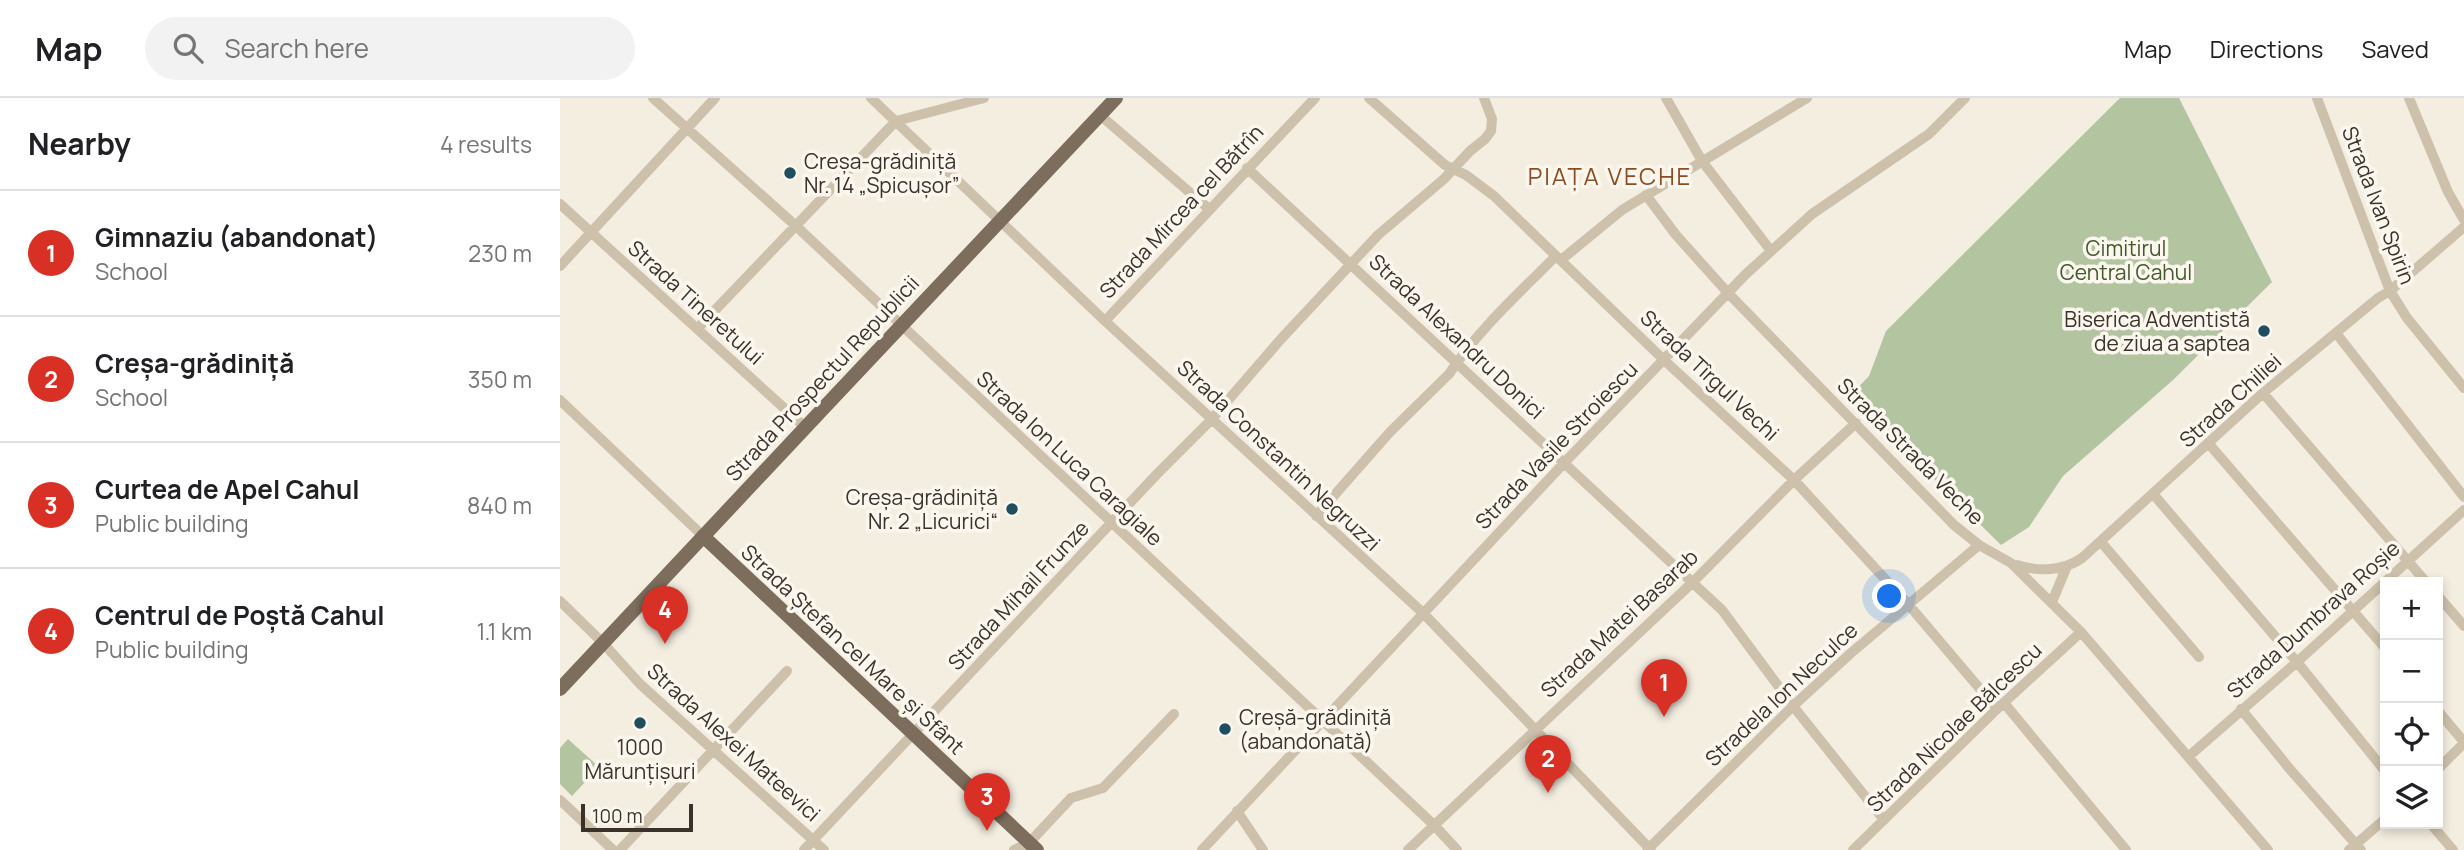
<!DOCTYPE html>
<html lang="en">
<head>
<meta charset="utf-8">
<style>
  body { margin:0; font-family:Manrope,sans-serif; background:#f2f2f2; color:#202124 }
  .controls { position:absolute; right:21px; bottom:21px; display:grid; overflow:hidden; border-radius:0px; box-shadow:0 4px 10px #0003 }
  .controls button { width:63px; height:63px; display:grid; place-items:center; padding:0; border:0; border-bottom:2px solid #e0e0e0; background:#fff; color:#202124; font:35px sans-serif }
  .scale { position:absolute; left:21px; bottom:18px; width:112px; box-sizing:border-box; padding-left:7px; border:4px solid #3b332b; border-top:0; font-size:19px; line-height:24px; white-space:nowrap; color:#3b332b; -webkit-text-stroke:5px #fbf7ee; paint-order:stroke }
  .you { position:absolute; left:1330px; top:499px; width:24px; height:24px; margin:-18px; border:5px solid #fff; border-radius:50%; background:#1a73e8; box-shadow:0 0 0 10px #1a73e833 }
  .badge { display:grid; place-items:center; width:46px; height:46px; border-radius:50%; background:#d93025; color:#fff; font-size:23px; font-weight:700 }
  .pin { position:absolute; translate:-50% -58px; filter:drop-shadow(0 2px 4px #0008) }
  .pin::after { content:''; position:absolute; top:37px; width:24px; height:21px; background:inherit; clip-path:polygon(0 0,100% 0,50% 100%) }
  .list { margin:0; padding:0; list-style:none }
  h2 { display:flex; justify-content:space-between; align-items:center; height:91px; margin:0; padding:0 28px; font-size:30px }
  h2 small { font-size:23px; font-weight:400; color:#757577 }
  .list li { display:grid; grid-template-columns:46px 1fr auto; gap:21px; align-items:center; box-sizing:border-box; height:126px; padding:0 28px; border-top:2px solid #e0e0e0 }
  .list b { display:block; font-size:26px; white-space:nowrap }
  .list p { margin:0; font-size:23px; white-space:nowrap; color:#757577 }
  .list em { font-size:23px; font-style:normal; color:#757577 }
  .icon { flex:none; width:38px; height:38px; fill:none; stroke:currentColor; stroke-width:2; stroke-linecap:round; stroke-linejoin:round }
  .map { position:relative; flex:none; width:1904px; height:752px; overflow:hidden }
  header { display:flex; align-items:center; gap:42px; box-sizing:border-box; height:98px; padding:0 35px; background:#fff; border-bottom:2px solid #e0e0e0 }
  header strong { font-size:33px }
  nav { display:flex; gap:38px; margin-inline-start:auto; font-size:24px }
  .search { width:490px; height:63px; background:#f2f2f2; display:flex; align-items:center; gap:18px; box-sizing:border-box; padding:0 24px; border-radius:38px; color:#757577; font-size:26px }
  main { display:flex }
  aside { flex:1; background:#fff }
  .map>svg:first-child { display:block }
  .green { fill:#b2c4a0 }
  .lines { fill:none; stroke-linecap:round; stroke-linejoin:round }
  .minor { stroke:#cdc1ac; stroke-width:10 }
  .major { stroke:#7d6d5c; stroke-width:14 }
  .poi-dot { fill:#1f4f5e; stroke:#fbf7ee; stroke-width:2.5 }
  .labels { text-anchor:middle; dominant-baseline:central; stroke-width:7; stroke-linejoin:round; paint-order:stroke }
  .poi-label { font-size:21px; fill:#3b332b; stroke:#fbf7ee; text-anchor:start }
  .street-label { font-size:21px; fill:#3b332b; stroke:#fbf7ee }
  .park-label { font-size:21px; fill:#425a2e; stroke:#fbf7ee }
  .quarter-label { font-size:24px; letter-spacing:2px; fill:#8c4d22; stroke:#fbf7ee }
</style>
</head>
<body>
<header>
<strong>Map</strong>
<div class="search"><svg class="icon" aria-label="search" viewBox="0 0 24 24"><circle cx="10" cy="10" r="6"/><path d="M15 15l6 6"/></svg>Search here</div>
<nav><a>Map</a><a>Directions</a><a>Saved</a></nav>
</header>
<main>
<aside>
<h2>Nearby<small>4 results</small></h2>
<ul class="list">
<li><span class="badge">1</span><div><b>Gimnaziu (abandonat)</b><p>School</p></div><em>230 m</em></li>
<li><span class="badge">2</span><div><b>Creșa-grădiniță</b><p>School</p></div><em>350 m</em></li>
<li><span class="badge">3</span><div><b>Curtea de Apel Cahul</b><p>Public building</p></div><em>840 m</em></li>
<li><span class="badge">4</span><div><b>Centrul de Poștă Cahul</b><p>Public building</p></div><em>1.1 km</em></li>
</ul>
</aside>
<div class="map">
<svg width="1904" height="752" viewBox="0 0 1904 752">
  <rect width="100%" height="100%" fill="#f4eee1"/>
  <!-- green -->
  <path class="green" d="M1560 0H1619L1712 184 1613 282 1503 378 1469 429 1441 447 1290 298 1309 278 1326 233Z
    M8 641 39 669 12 698 0 686V650Z"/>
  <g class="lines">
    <!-- minor -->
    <path class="minor" d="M93 0 236 128 875 728 897 752
      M311 0 545 223 863 515 1091 752
      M809 0 885 67 906 77 934 98 1104 262 1234 382 1348 506 1437 611
      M1106 0 1142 63 1211 153
      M1757 0 1830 193 1847 220 1904 290
      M1849 0 1888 94 1904 122
      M540 17 649 111
      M687 70 1162 512 1233 608 1324 722
      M1086 97 1116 137 1168 195 1394 427 1419 447 1451 465 1521 534 1708 752
      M0 106 246 330
      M1001 162 1062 112 1247 0
      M0 168 155 0
      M545 223 755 0
      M137 231 336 23 424 0
      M1776 235 1904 399
      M1703 295 1866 484
      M0 302 143 438
      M1649 346 1825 550
      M1594 397 1737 564 1825 673
      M756 418 830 334 889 276C918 232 959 195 996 158
      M1541 444 1639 559
      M1457 467C1479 474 1503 473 1522 460L1703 295 1818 200 1830 193 1904 129
      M1878 498 1904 528
      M0 503 43 545 80 586 264 752
      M1492 504 1507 468
      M1444 605 1566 752
      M1681 611 1729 670 1801 752
      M1878 613 1904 644
      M1628 659 1737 564 1904 412
      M1878 671 1904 645
      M0 702 53 752
      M677 713 703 752
      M1871 726 1893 752
      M60 752 227 573
      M244 752 597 376 651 322 721 241 818 137 884 81 910 53 925 41 931 33 932 21 924 0
      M454 752 469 745 511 700 543 690 614 616
      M642 752 1005 364 1186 176 1252 116 1369 36 1405 0
      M848 752 1133 484 1234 382 1296 325
      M1087 752 1233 608 1291 555 1419 447
      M1293 752 1437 611 1521 534
      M1789 752 1825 721"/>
    <!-- major -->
    <path class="major" d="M143 438 477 752
      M0 591C185 394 370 196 556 0"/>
  </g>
  <!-- markers -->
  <g class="poi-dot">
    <circle cx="230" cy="75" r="7"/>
    <circle cx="1704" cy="233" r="7"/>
    <circle cx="452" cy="411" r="7"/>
    <circle cx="80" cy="625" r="7"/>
    <circle cx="665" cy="631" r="7"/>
  </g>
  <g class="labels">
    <!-- poi labels -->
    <g class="poi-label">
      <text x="244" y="63">Creșa-grădiniță<tspan x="244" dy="24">Nr. 14 „Spicușor”</tspan></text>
      <text x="1690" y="221" text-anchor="end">Biserica Adventistă<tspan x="1690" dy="24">de ziua a saptea</tspan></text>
      <text x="438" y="399" text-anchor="end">Creșa-grădiniță<tspan x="438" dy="24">Nr. 2 „Licurici“</tspan></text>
      <text x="679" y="619">Creșă-grădiniță<tspan x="679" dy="24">(abandonată)</tspan></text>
      <text x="80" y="649" text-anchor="middle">1000<tspan x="80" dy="24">Mărunțișuri</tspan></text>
    </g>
    <!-- street labels -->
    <g class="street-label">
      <text transform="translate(1819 107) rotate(69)">Strada Ivan Spirin</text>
      <text transform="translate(621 113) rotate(-47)">Strada Mircea cel Bătrîn</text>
      <text transform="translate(136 204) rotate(42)">Strada Tineretului</text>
      <text transform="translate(897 238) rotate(43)">Strada Alexandru Donici</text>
      <text transform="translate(1150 277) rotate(43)">Strada Tîrgul Vechi</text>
      <text transform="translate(262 280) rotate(-47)">Strada Prospectul Republicii</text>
      <text transform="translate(1670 302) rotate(-42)">Strada Chiliei</text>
      <text transform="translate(996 347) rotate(-46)">Strada Vasile Stroiescu</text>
      <text transform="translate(1351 353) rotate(45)">Strada Strada Veche</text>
      <text transform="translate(719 357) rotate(43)">Strada Constantin Negruzzi</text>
      <text transform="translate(510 360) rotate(43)">Strada Ion Luca Caragiale</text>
      <text transform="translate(458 497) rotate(-47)">Strada Mihail Frunze</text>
      <text transform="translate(1753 521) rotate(-42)">Strada Dumbrava Roșie</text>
      <text transform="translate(1059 525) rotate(-43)">Strada Matei Basarab</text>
      <text transform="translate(293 551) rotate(43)">Strada Ștefan cel Mare și Sfânt</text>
      <text transform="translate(1221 596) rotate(-43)">Stradela Ion Neculce</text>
      <text transform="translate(1394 629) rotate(-44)">Strada Nicolae Bălcescu</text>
      <text transform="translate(174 644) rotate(42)">Strada Alexei Mateevici</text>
    </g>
    <!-- park labels -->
    <g class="park-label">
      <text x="1566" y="150">Cimitirul<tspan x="1566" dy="24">Central Cahul</tspan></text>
    </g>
    <!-- quarter labels -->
    <g class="quarter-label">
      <text x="1050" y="77">PIAȚA VECHE</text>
    </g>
  </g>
</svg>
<div class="controls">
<button>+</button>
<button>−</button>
<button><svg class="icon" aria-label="locate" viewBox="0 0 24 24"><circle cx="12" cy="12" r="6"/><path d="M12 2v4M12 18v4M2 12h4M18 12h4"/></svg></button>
<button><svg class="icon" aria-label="layers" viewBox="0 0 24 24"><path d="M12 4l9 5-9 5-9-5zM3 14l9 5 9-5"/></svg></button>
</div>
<div class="scale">100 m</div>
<div class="you"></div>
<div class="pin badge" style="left:1104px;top:619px">1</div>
<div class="pin badge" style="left:988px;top:695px">2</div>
<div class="pin badge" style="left:427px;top:733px">3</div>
<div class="pin badge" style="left:105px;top:546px">4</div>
</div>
</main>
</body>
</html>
